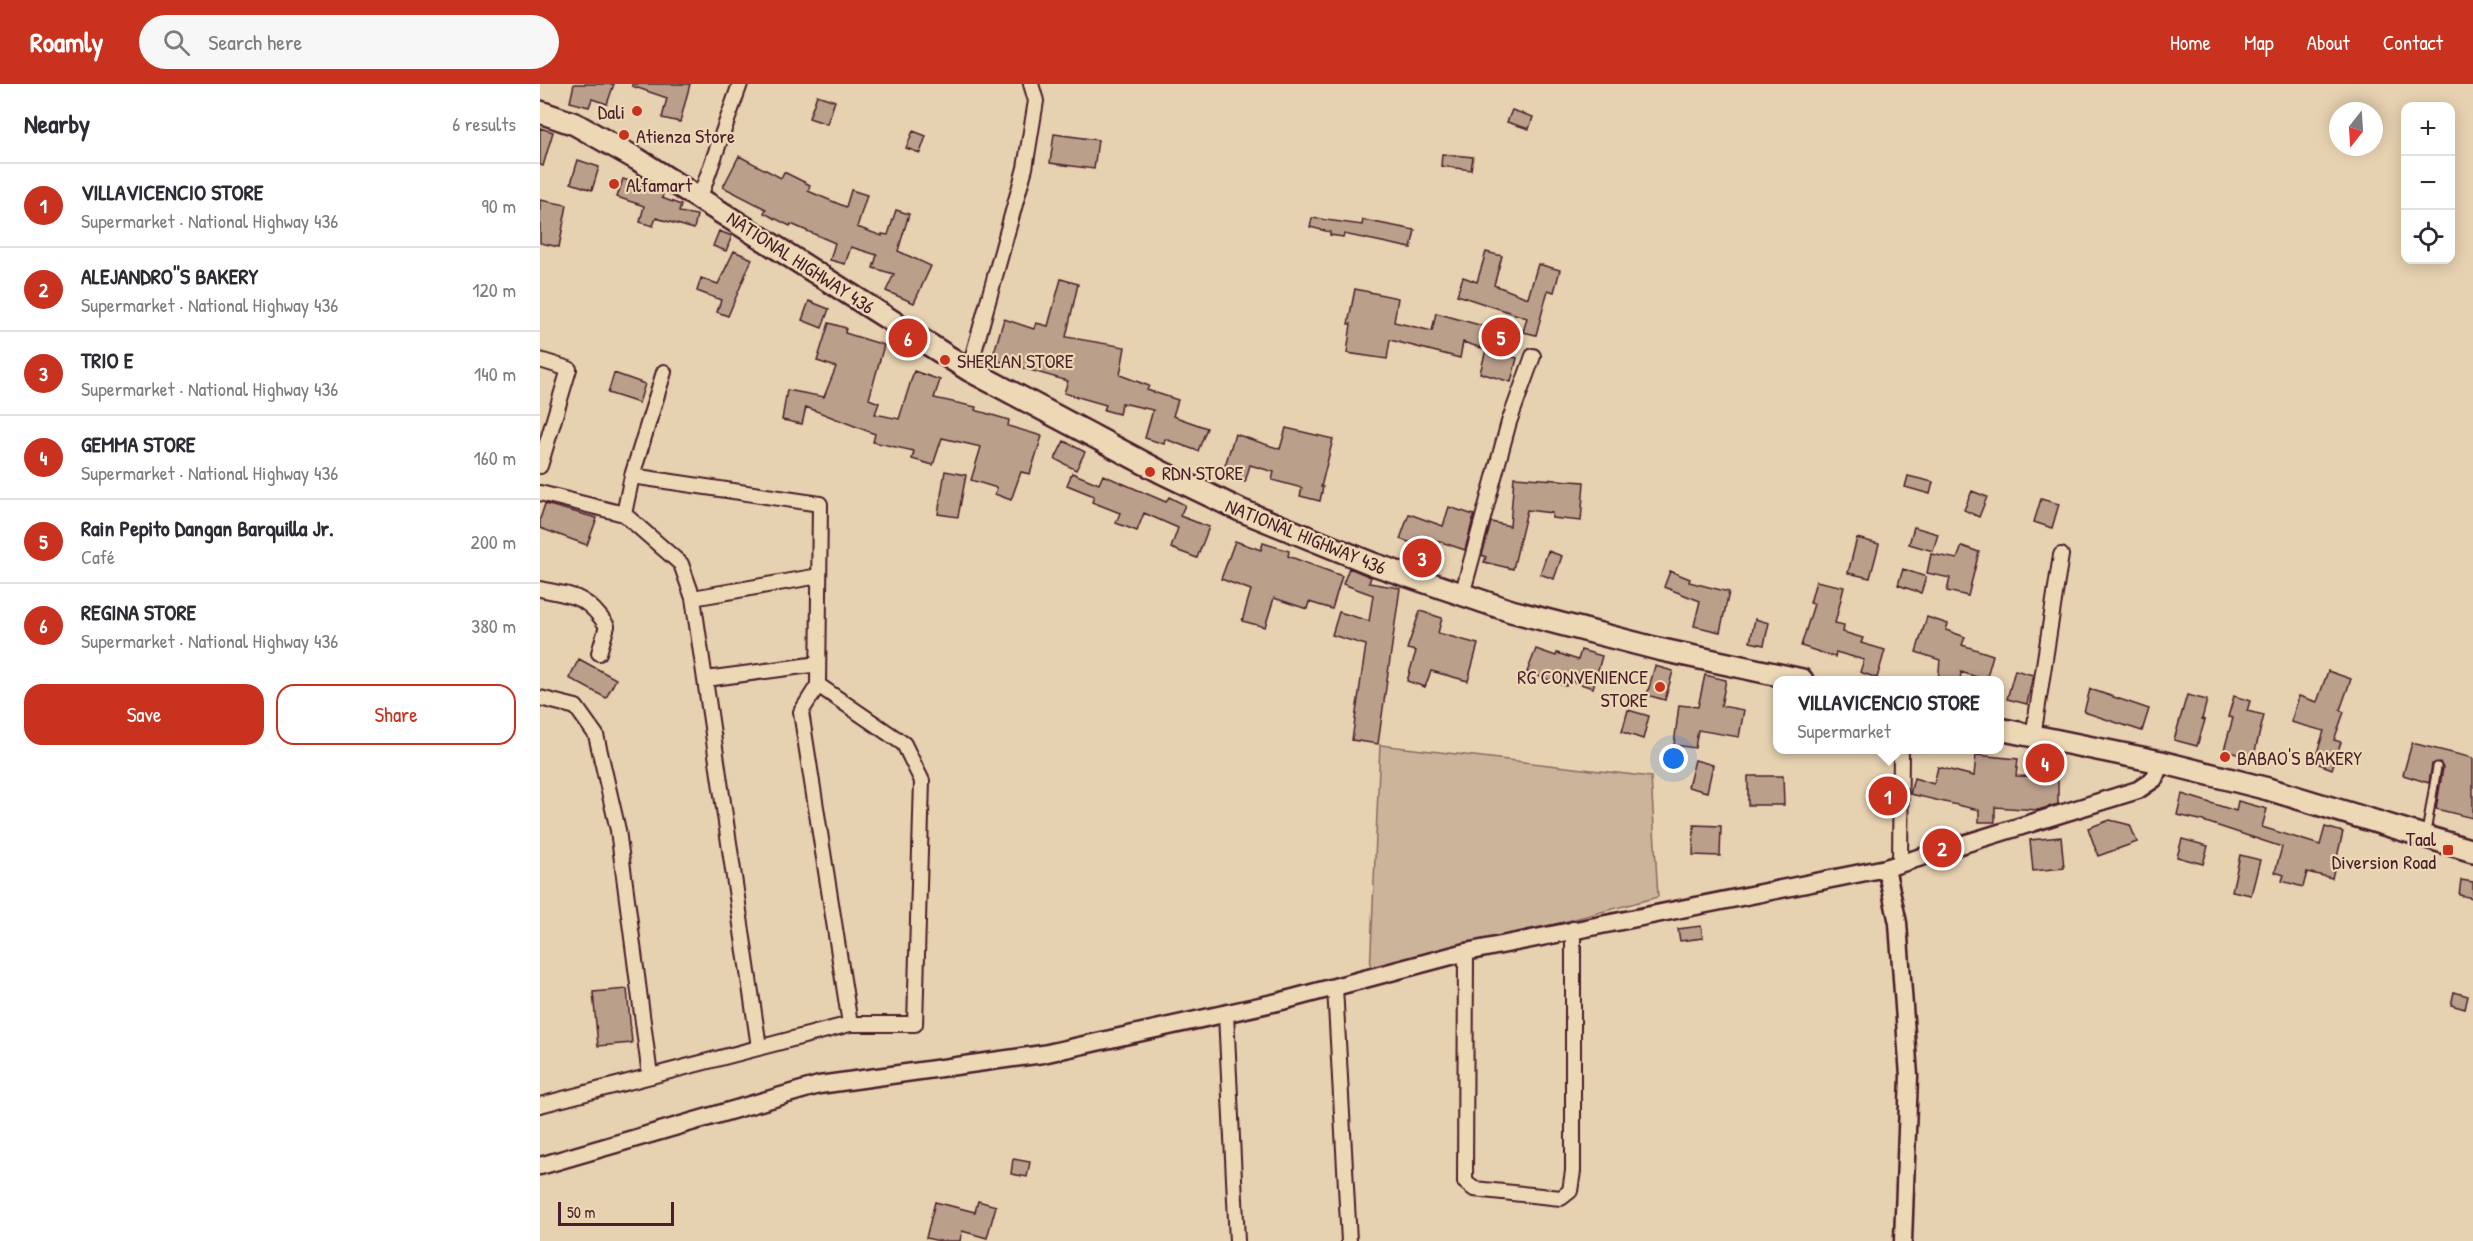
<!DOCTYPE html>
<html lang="en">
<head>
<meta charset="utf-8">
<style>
  body { margin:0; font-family:"Patrick Hand",sans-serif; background:#f7f7f7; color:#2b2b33 }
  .controls { position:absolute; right:18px; top:18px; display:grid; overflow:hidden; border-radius:12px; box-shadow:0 3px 15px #0003 }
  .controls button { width:54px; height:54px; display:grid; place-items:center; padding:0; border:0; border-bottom:2px solid #e1e1e2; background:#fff; color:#2b2b33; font:30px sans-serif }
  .compass { position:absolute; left:1789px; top:18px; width:54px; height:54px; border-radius:50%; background:#fff; box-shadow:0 3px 15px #0003; rotate:197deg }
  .scale { position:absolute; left:18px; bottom:15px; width:116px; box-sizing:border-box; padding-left:6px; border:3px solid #4a1f2b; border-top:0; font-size:16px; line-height:21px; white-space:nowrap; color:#4a1f2b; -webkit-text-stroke:4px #edd8b6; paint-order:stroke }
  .you { position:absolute; left:1134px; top:675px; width:21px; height:21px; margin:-15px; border:4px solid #fff; border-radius:50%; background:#1a73e8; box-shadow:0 0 0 9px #1a73e833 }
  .badge { display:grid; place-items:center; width:39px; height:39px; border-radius:50%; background:#c8321e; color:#fff; font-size:20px; font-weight:700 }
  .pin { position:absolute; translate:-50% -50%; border:3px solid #fff; box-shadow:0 2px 6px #0006 }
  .popup { position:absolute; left:1233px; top:592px; width:231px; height:78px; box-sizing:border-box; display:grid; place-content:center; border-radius:12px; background:#fff; filter:drop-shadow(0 2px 4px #0005); font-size:20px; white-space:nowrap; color:#7c7c81 }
  .popup b { font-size:22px; color:#2b2b33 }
  .popup::after { content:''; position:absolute; left:50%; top:100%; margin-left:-12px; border:12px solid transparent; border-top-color:#fff }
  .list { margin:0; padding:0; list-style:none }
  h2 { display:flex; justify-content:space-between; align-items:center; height:78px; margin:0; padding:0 24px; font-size:26px }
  h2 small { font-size:20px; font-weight:400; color:#7c7c81 }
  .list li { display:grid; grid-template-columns:39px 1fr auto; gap:18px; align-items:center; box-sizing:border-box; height:84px; padding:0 24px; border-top:2px solid #e1e1e2 }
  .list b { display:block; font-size:22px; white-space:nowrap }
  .list p { margin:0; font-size:20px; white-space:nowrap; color:#7c7c81 }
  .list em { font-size:20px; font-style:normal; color:#7c7c81 }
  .actions { display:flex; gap:12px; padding:18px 24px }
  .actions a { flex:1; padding:14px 0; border:2px solid #c8321e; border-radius:18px; text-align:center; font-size:21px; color:#c8321e }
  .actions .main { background:#c8321e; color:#fff }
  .icon { flex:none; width:33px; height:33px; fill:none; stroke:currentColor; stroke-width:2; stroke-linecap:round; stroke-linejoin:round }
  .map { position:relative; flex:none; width:1933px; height:1157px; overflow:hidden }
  header { display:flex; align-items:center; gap:36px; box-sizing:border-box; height:84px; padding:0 30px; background:#c8321e; color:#fff }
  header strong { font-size:28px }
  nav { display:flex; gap:33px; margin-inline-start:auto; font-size:21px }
  .search { width:420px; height:54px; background:#f7f7f7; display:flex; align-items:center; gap:15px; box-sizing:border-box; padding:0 21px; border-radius:33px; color:#7c7c81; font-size:22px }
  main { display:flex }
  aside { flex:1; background:#fff }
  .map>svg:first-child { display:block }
  .green { fill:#ccb49b; stroke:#8b6a63; stroke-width:1.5 }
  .building { fill:#ba9f8b; stroke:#4a1f2b; stroke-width:1.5 }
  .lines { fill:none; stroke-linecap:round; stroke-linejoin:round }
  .service-casing { stroke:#4a1f2b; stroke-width:11 }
  .minor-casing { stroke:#4a1f2b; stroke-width:18 }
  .tertiary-casing { stroke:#4a1f2b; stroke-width:21 }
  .primary-casing { stroke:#4a1f2b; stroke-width:26 }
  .service { stroke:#edd8b6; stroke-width:7 }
  .minor { stroke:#edd8b6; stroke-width:14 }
  .tertiary { stroke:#edd8b6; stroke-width:16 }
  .primary { stroke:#edd8b6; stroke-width:21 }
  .poi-dot { fill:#c8321e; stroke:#edd8b6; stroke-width:2 }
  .labels { text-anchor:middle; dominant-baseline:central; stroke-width:4.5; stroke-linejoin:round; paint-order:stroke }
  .poi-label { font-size:20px; fill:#4a1f2b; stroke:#edd8b6; text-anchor:start }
  .street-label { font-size:20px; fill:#4a1f2b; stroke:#edd8b6 }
</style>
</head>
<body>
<header>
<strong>Roamly</strong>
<div class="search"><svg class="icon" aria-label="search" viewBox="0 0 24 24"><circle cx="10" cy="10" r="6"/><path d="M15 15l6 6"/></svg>Search here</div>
<nav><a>Home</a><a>Map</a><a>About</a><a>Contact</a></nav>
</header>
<main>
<aside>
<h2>Nearby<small>6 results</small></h2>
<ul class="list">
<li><span class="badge">1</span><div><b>VILLAVICENCIO STORE</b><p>Supermarket · National Highway 436</p></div><em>90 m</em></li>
<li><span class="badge">2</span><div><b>ALEJANDRO''S BAKERY</b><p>Supermarket · National Highway 436</p></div><em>120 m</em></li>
<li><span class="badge">3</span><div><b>TRIO E</b><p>Supermarket · National Highway 436</p></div><em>140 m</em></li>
<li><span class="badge">4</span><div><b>GEMMA STORE</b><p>Supermarket · National Highway 436</p></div><em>160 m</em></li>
<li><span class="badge">5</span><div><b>Rain Pepito Dangan Barquilla Jr.</b><p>Café</p></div><em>200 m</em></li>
<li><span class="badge">6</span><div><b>REGINA STORE</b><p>Supermarket · National Highway 436</p></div><em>380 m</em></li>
</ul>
<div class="actions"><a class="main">Save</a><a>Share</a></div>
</aside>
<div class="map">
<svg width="1933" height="1157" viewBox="0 0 1933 1157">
  <rect width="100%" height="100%" fill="#e6d1b0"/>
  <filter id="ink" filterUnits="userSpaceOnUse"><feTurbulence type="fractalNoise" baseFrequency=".0167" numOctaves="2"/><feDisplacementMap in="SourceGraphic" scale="12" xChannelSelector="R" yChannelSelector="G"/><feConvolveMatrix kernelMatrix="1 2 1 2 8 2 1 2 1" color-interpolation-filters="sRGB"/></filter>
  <g filter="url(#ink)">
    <!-- green -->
    <path class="green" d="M840 661 1111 693 1118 813 830 889Z"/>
    <!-- building -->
    <path class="building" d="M34 0H74L67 20 52 15 49 23 30 18Z
      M92 0H150L140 38 122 34 127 14 92 2Z
      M277 11 295 17 287 40 269 34Z
      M972 26 993 33 989 45 967 38Z
      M0 44 13 48 3 82 0 81Z
      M373 47 386 52 380 69 366 64Z
      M514 50 558 56 554 85 510 79Z
      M902 70 933 73 931 86 901 82Z
      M199 72 241 94 244 88 270 101 268 107 306 123 311 106 327 111 317 143 342 152V150L348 151 356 126 369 130 358 167 391 182 374 219 346 207 354 190 333 184 337 171 311 163 305 180 290 176 295 159 251 140 250 142 224 129 226 125 183 103Z
      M38 76 59 83 52 106 31 99Z
      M83 95 107 103 108 100 118 103 124 107 122 114 141 121 139 128 157 131 154 145 116 134 113 142 100 138 104 122 77 113Z
      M0 116 27 121 19 163 0 159Z
      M772 134 822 141 823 136 875 146 871 164 804 150 803 153 790 151V148L770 143Z
      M179 147 192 152 186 167 173 162Z
      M194 167 212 175 188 232 177 228 181 216 157 207 161 194 178 200Z
      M946 168 962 172 954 201 988 214 998 180 1020 186 1014 208 1008 206 996 251 983 248 987 234 917 211 923 193 937 198Z
      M521 195 538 200 526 253 585 263 580 291 609 302 607 306 638 316 633 332 667 344 658 367 625 355 624 360 605 354 613 326 582 319 579 330 564 326 566 321 524 309 528 297 452 275 464 235 494 245 496 239 508 242Z
      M815 205 858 214 854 238 892 247 896 229 961 247 954 268 923 258 920 274 850 256 847 275 807 269 811 240H808Z
      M269 217 289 225 282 244 262 236Z
      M289 239 306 244 305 249 344 261 329 315 339 319 335 330 359 335 374 287 400 296 394 314 436 323 435 326 469 336 468 342 502 352 490 390 481 388 471 416 455 410 457 404 431 396 441 363 402 354 393 381 372 375 374 367 333 358 335 350 266 323 262 340 242 336 247 306 284 313 296 283 277 277Z
      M946 266 977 274 971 298 940 289Z
      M74 289 105 300 99 319 68 309Z
      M746 344 793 355 781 403H783L780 417 760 412 762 404 732 396 734 388 710 381 705 398 682 391 695 350 740 365Z
      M524 357 545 368 536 386 515 375Z
      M405 387 426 391 418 433 398 430Z
      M532 389 559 400 563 391 626 418 629 413 645 421 640 432 669 443 657 474 631 464 638 444 604 429 597 447 576 439 580 429 552 418 554 412 527 401Z
      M1368 392 1393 398 1390 410 1365 403Z
      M974 393 1044 398 1041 437 1012 434V429L987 426 973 485 944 478 946 473 942 471 951 438 970 442Z
      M1432 407 1447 413 1439 433 1424 426Z
      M1501 415 1519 420 1512 444 1494 438Z
      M5 420 57 434 47 461 0 444V435Z
      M909 423 934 431 925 466 892 455 889 465 860 455 869 430 903 442Z
      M1374 443 1398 450 1393 467 1369 460Z
      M1317 454 1339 460 1330 494 1308 489Z
      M695 457 721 466 723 459 749 467 748 472 802 492 792 525 769 518 767 525 734 514 725 543 702 537 711 506 681 495Z
      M1422 462 1439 468 1428 512 1407 507 1410 494 1387 489 1391 470 1417 475Z
      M1008 467 1022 472 1014 495 1000 490Z
      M809 484 831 493 829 499 860 504 838 660 812 656 826 561 792 551 799 528 829 537 833 511 803 500Z
      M1363 485 1386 493 1381 509 1358 501Z
      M1130 487 1150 495 1149 498 1189 508 1180 548 1154 542 1160 517 1124 503Z
      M1276 497 1304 503 1295 539 1304 541 1303 548 1323 554 1321 559 1345 566 1337 594 1320 588 1324 576 1296 568 1295 573 1261 562 1274 520 1270 519Z
      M880 527 902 534 898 549 938 560 928 597 891 587 885 603 867 597 876 567 867 565Z
      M1387 533 1408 540 1406 546 1425 553 1422 561 1453 571 1446 596 1421 588 1420 597H1398L1400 576 1376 568Z
      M1215 535 1229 539 1224 561 1210 558Z
      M996 565 1016 572 1017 569 1038 576 1041 566 1062 572 1053 604 1028 596 1026 602 987 588Z
      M39 575 76 595 66 614 29 594Z
      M1115 582 1133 587 1125 616 1107 611Z
      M1475 586 1493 591 1487 620 1467 615Z
      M1788 587 1811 595 1800 626 1804 628 1794 656 1801 658 1792 685 1774 678 1784 647 1751 638 1759 612 1777 618Z
      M1165 591 1186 596 1181 622 1204 626 1199 653 1158 646 1155 664 1134 661 1139 621 1158 623Z
      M1550 605 1609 625 1602 647 1544 628Z
      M1647 611 1667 616 1662 635 1665 636 1657 662 1634 656Z
      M1694 612 1710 617 1707 627 1724 631 1713 675 1684 666 1693 634 1688 633Z
      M1088 626 1109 632 1103 655 1082 648Z
      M1872 659 1933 674V734L1896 725 1903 684 1900 678 1892 680 1889 699 1863 691Z
      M1436 671 1478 675 1476 692 1518 693V720L1498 726 1455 723V738H1439V726L1370 710 1374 694 1394 700 1398 683 1434 692Z
      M1155 676 1173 681 1167 708 1148 703Z
      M1208 692H1243L1244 721H1208Z
      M1642 710 1696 727 1698 717 1727 725 1722 743 1780 761 1785 743 1803 748 1792 794 1767 788 1763 803 1742 797 1744 791 1735 788 1742 763 1660 736 1637 731Z
      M1570 736 1590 741 1597 758 1558 772 1548 744Z
      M1154 741 1181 742 1180 772 1153 771Z
      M1521 753 1524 784 1493 787 1490 756Z
      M1642 755 1668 762 1663 780 1637 773Z
      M1700 771 1720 776 1711 811 1692 807Z
      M1921 796 1933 798V814L1919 811Z
      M1161 842 1163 854 1140 857 1138 845Z
      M87 905 92 959 58 962 53 908Z
      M1914 908 1928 912 1925 925 1911 921Z
      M473 1075 490 1078 487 1093 471 1090Z
      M438 1117 456 1122 447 1154 422 1147 420 1157H399L386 1154 395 1118 435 1128Z"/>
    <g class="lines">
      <!-- service casing -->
      <g class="service-casing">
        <path id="service" d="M1886 749 1897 683"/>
      </g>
      <!-- minor casing -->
      <g class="minor-casing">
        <path id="minor" d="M160 113 200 0
          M0 276 29 285 0 382
          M429 286 485 84 496 17 491 0
          M0 409 84 430 141 480 153 514 219 963
          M84 430 92 392 124 288
          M0 505C34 512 46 511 67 542L59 569
          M922 511 969 338 993 272
          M153 514 279 492
          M166 595 278 580
          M278 601 261 628 310 940
          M0 614 36 623 56 651 78 746 110 992
          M1493 653 1521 471
          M1360 779 1361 666
          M926 868 925 1098 934 1105 1021 1114 1030 1107 1033 1087V845
          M795 903 809 1157
          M686 930 697 1157
          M0 1021 310 940H375L382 697 364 660 278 601 280 420 92 392"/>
      </g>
      <!-- tertiary casing -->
      <g class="tertiary-casing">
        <path id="tertiary" d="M1346 784 1358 839 1369 992 1363 1157
          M0 1082 279 1001 503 970 742 917 926 868 1346 784 1598 706 1614 695 1621 678"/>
      </g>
      <!-- primary casing -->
      <g class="primary-casing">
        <path id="primary" d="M0 28 35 40 97 75 429 286 621 388 700 426 833 480 971 527 1118 565 1262 596
          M1459 645 1621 678 1728 705 1933 767"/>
      </g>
      <!-- service -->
      <use href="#service" class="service"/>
      <!-- minor -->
      <use href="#minor" class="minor"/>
      <!-- tertiary -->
      <use href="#tertiary" class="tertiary"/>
      <!-- primary -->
      <use href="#primary" class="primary"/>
    </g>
  </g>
  <!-- markers -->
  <g class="poi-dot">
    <circle cx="97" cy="27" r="6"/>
    <circle cx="84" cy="51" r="6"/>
    <circle cx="74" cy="100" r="6"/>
    <circle cx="405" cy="276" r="6"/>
    <circle cx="610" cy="388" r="6"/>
    <circle cx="1120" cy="603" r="6"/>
    <circle cx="1685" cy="673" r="6"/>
    <rect x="1902" y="760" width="12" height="12" rx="3"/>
  </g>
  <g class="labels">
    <!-- poi labels -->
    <g class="poi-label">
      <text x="85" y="27" text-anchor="end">Dali</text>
      <text x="96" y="51">Atienza Store</text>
      <text x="86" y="100">Alfamart</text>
      <text x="417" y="276">SHERLAN STORE</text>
      <text x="622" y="388">RDN STORE</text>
      <text x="1108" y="592" text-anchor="end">RG CONVENIENCE<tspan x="1108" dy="23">STORE</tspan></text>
      <text x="1697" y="673">BABAO'S BAKERY</text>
      <text x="1896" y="754" text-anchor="end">Taal<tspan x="1896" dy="23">Diversion Road</tspan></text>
    </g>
    <!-- street labels -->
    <g class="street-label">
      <text transform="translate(261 178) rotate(33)">NATIONAL HIGHWAY 436</text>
      <text transform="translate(766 452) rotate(22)">NATIONAL HIGHWAY 436</text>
    </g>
  </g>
</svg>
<div class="controls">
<button>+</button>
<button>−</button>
<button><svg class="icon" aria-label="locate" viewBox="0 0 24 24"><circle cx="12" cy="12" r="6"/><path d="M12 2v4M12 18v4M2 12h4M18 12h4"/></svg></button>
</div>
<svg class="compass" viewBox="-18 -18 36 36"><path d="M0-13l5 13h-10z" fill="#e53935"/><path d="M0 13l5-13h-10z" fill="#7c7c81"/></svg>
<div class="scale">50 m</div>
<div class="you"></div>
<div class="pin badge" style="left:1348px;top:712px">1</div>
<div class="popup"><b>VILLAVICENCIO STORE</b>Supermarket</div>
<div class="pin badge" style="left:1402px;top:764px">2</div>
<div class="pin badge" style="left:882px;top:474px">3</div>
<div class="pin badge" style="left:1505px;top:679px">4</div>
<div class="pin badge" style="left:961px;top:253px">5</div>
<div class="pin badge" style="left:368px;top:254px">6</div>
</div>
</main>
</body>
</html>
